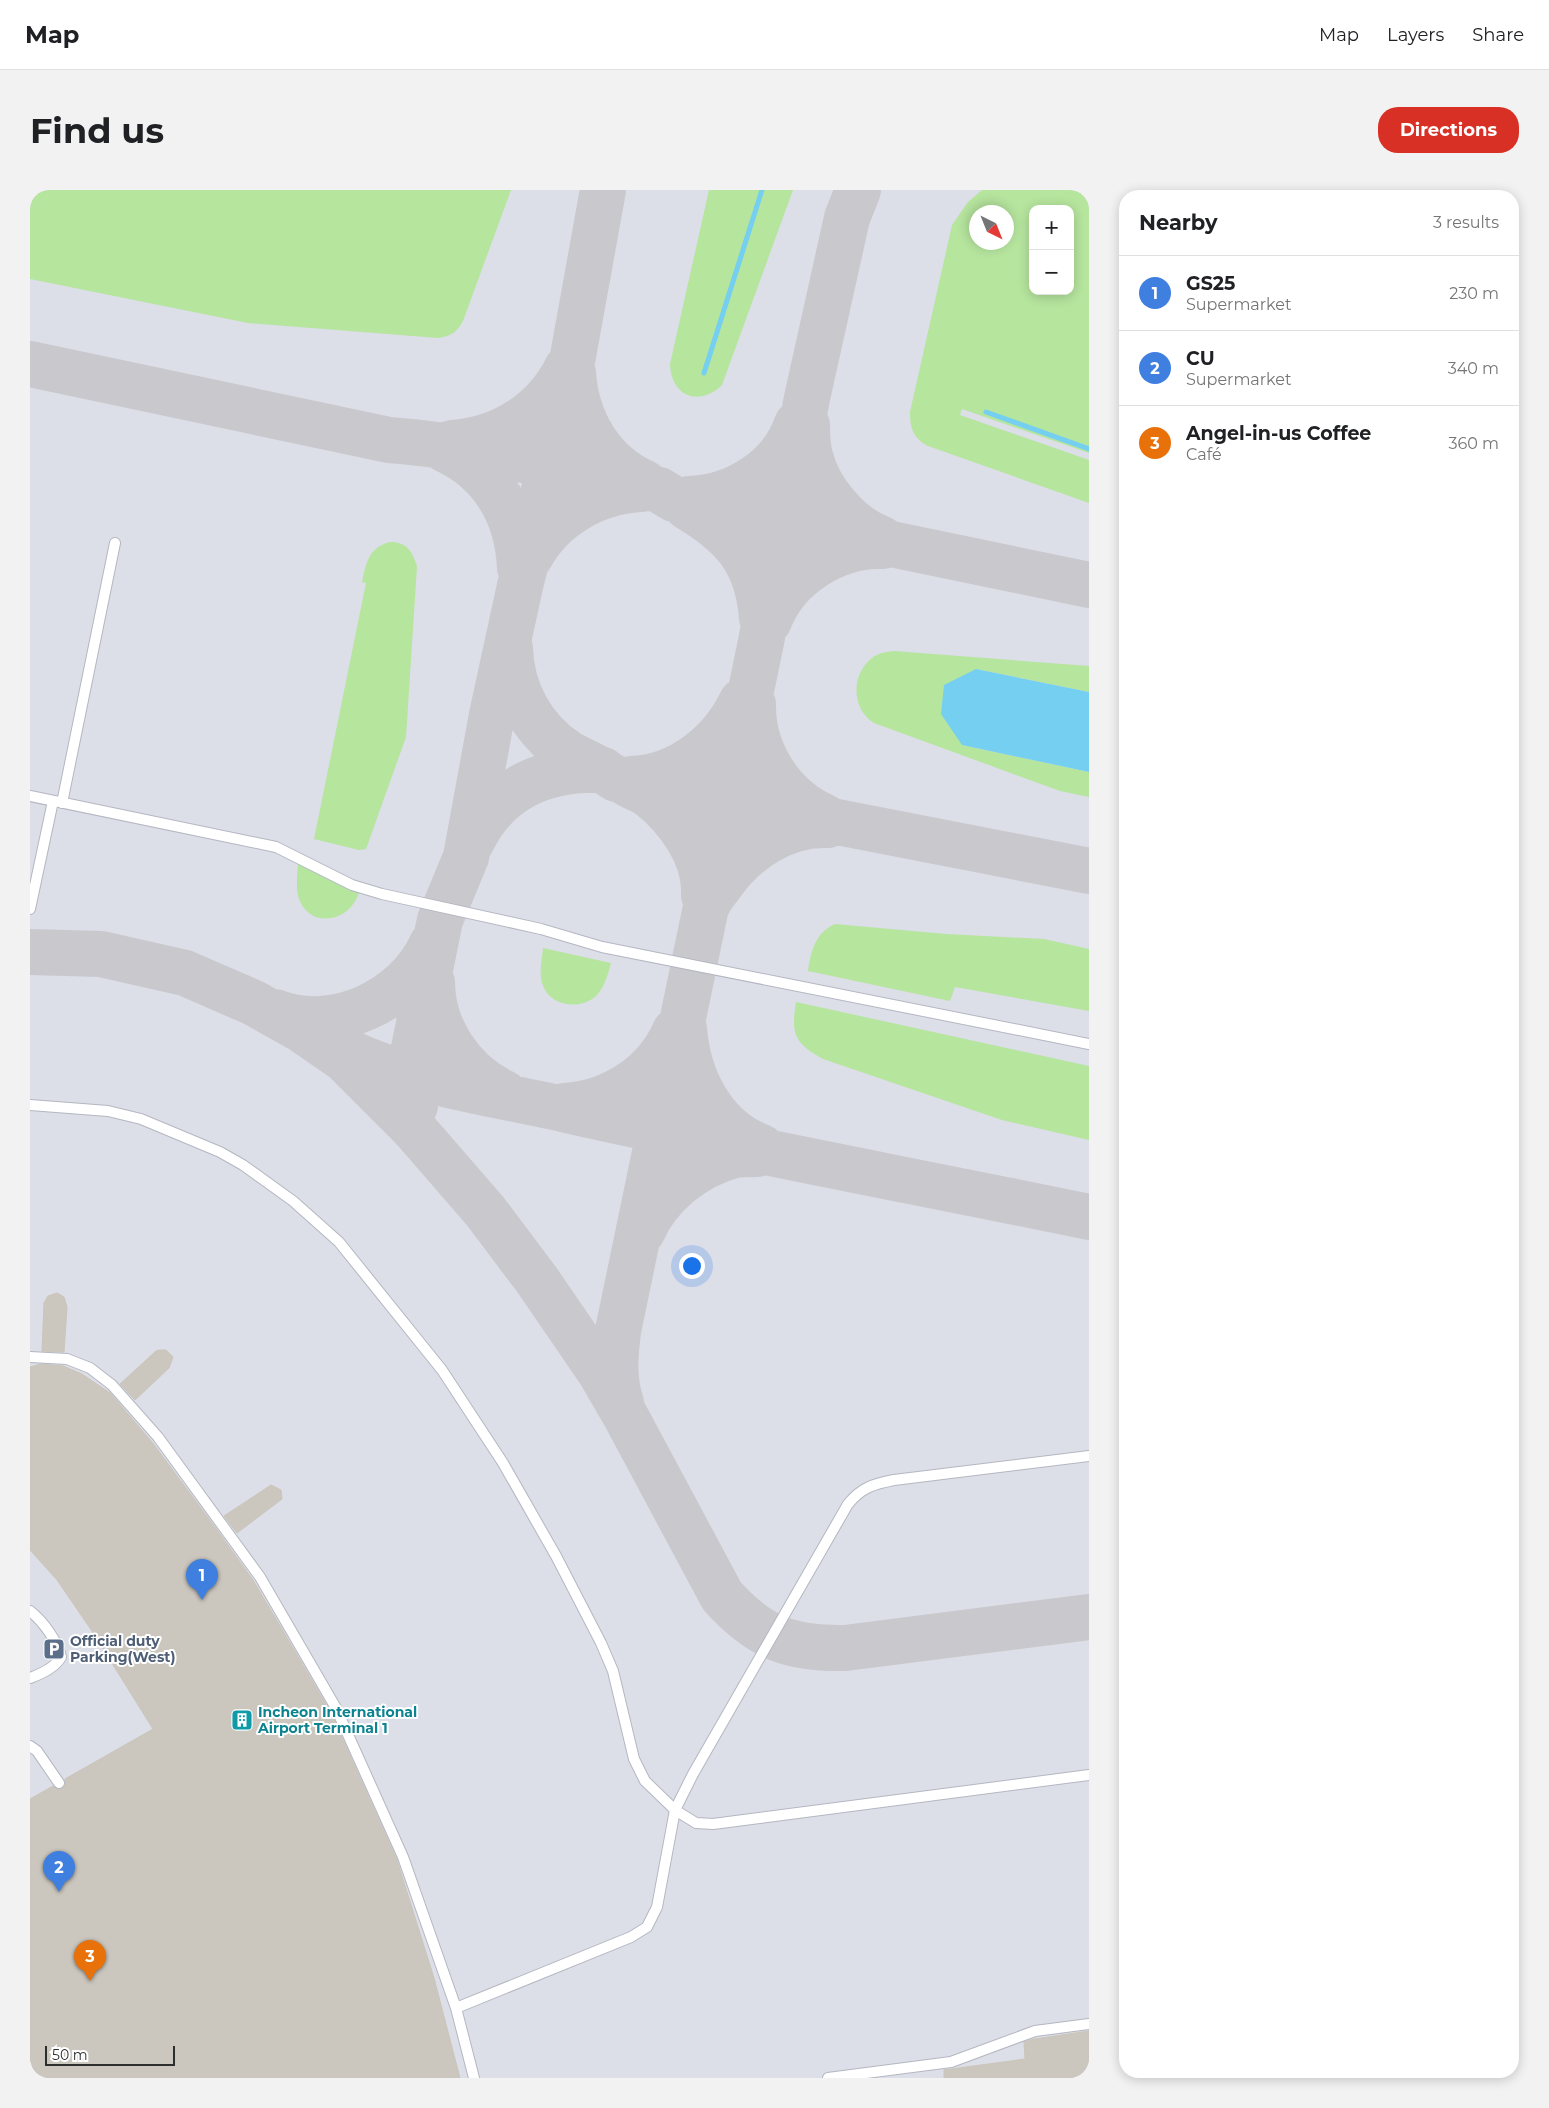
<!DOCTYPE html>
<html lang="en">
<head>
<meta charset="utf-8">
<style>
  body { margin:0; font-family:Montserrat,sans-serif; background:#f2f2f2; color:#202124 }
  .controls { position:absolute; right:15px; top:15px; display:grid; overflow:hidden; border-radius:10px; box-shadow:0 2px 12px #0003 }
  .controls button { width:45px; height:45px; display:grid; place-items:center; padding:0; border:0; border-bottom:1px solid #e0e0e0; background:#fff; color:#202124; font:25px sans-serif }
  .compass { position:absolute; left:939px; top:15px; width:45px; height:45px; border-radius:50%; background:#fff; box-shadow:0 2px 12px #0003; rotate:137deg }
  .scale { position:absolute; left:15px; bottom:12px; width:130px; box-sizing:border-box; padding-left:5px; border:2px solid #2e2e2e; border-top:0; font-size:14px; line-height:18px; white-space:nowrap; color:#2e2e2e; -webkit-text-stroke:4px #fff; paint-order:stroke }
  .you { position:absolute; left:661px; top:1075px; width:18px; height:18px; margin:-12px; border:4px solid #fff; border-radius:50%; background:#1a73e8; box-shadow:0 0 0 8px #1a73e833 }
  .badge { display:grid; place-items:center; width:32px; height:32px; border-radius:50%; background:#d93025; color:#fff; font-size:16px; font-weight:700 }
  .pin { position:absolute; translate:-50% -41px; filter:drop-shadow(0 1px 2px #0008) }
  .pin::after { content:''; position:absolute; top:26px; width:18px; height:15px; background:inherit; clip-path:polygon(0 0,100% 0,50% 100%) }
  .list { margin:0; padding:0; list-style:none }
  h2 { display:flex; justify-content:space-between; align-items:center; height:65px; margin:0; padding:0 20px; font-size:21px }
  h2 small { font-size:16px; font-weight:400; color:#757577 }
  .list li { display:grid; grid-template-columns:32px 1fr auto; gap:15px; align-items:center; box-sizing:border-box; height:75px; padding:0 20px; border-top:1px solid #e0e0e0 }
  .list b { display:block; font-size:19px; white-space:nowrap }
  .list p { margin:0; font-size:16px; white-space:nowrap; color:#757577 }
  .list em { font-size:16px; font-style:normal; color:#757577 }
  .map { position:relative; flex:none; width:1059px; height:1888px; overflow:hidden; border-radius:20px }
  header { display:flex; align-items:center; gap:30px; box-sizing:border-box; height:70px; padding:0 25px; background:#fff; border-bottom:1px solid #e0e0e0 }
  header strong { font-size:24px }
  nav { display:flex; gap:28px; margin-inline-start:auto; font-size:18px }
  .intro { display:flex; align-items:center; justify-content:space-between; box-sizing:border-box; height:120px; padding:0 30px }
  h1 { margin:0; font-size:35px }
  .button { padding:12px 22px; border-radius:20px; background:#d93025; color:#fff; font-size:18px; font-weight:700 }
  main { display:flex; gap:30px; padding:0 30px }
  aside { flex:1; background:#fff; border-radius:20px; box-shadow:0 2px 12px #0003 }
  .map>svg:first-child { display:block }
  .airport { fill:#dcdee8; fill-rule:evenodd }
  .green { fill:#b6e59e; fill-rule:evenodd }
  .water { fill:#75cff0 }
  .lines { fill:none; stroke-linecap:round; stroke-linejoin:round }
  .stream { stroke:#75cff0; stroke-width:5 }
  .taxiway { stroke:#c9c8cc; stroke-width:46 }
  .building { fill:#cbc7bf; stroke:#cbc5ba }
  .lane-casing { stroke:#b4b7c1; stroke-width:12 }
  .path { stroke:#c9c9c9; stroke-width:3; stroke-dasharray:4 2.5; stroke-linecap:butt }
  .lane { stroke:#fff; stroke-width:10 }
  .labels { text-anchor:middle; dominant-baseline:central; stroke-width:4; stroke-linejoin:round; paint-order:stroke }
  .service-label { font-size:14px; font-weight:bold; fill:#4e5e75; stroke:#fff; text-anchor:start }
  .culture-label { font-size:14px; font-weight:bold; fill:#0d838f; stroke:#fff; text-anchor:start }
</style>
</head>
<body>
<header>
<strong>Map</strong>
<nav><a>Map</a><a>Layers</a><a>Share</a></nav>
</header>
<div class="intro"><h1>Find us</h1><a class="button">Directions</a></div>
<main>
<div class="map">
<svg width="1059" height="1888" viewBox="0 0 1059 1888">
  <rect width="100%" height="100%" fill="#efe9e1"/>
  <!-- airport -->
  <path class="airport" d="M0 0H1059V1888H7L0 1870ZM1003 19H1040V101H1003ZM946 22H976V52H946Z"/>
  <!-- green -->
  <path class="green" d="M0 0H481L433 131C427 142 421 146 408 148L218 133 0 89Z
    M679 0H763L692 195C670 217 641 207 640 174Z
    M952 0H1059V263L932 219 930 225 1059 270V313L898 256C883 248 880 238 880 222L922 35 938 12ZM1003 19H1040V101H1003ZM946 22H976V52H946Z
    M360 352C377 352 382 361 387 376L376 547 336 659 329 660 284 649 336 393 332 392C336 373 339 357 360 352Z
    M864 461 1059 476V502L946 479 932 555 1059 582V607L1030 601 844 533C822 520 820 485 842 468 848 463 856 462 864 461Z
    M268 670 330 700C328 706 325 712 321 717 305 734 278 733 269 709 265 697 268 682 268 670Z
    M805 734 916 744 1014 749 1059 759V821L925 797 920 811 778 781C781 761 785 743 805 734Z
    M513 758 581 773C578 784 575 796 567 805 551 821 519 817 512 793 509 783 512 769 513 758Z
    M766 812 1059 876V950L972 930 793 869C764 853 761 844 766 812Z"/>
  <!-- water -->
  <path class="water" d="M946 479 1059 502V582L932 555 911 524 914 495Z"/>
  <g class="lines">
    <!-- stream -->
    <path class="stream" d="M674 183 732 0
      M956 222 1059 259"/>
    <!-- taxiway -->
    <path class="taxiway" d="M0 174 359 250C450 257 540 280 629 300L644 309 1059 395
      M543 183C546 230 571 274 615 293
      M777 235C777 246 777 256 780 266 788 300 819 337 852 349
      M422 253C472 250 515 222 537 178
      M414 259C463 281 488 326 490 378
      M659 309C706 308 752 278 767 234
      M657 317C704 345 728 372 732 428
      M500 367C522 326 566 301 612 299
      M739 431C755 387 805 354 853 356
      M480 458C481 500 502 540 538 563 554 572 571 578 586 589L1059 681
      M723 514C722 561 751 608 795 627
      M601 589C650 588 692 553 712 511
      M598 594C604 598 612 600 619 605 648 628 676 666 674 705
      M441 653C467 598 514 578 573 580
      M679 712C682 705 688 699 692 693 716 659 756 633 798 635
      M0 762 71 764 155 783 224 813 272 840 314 869 383 938 455 1021 507 1090 570 1182 595 1225 692 1406C730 1448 760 1459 815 1458L1059 1427
      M402 792C402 839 432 883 474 903
      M245 822C304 845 377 810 402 754
      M654 839C658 888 682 938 731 957
      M316 861C385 894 463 903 537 920 710 959 885 991 1059 1027
      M385 916 380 885 381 873 410 730 436 667 462 525 490 396 520 276 543 166 573 0
      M534 916C581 914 626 885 645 841
      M612 1042C629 1004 664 976 704 965 711 964 720 964 727 964
      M591 1213C583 1189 585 1166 588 1141L731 452 777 208 817 28 828 0"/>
  </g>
  <!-- building -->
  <path class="building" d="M27 1103 34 1107 37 1117 34 1162 12 1161 14 1113 18 1106Z
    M130 1160H136L143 1167 139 1178 105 1210 90 1194 126 1161Z
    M11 1174 33 1176 52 1184 80 1203 122 1252 182 1333 223 1390 246 1429 300 1521 367 1670 404 1788 430 1888H7L0 1870V1609L23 1596 27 1599H32L35 1595V1589L123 1539 62 1441 27 1390 0 1360V1177Z
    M241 1295 251 1300 252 1309 207 1343 194 1326Z
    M1059 1841V1888H914V1880L995 1869 994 1852 1004 1849Z"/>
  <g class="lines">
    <!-- lane casing -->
    <g class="lane-casing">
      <path id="lane" d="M0 606 246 657 322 695 352 704 511 739 572 757 1059 854
        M32 613 85 353
        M0 719 23 611
        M0 915 78 921 111 929 190 962 213 975 263 1011 309 1052 412 1180 473 1273 526 1366 571 1453 583 1481 604 1569 615 1591 645 1620 666 1633 683 1634 1059 1585
        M0 1167 37 1169 60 1178 82 1195 128 1247 230 1387 306 1518 373 1667 426 1818 444 1888
        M0 1421C13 1431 28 1452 31 1467 25 1478 11 1484 0 1488
        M0 1556 7 1561 29 1593
        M426 1818 601 1747 617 1737 627 1717 645 1620 663 1584 818 1314C831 1298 843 1294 864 1290L1059 1266
        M798 1888 921 1872 1005 1841 1059 1834"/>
    </g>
    <!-- path -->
    <path class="path" d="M0 1878 3 1877"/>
    <!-- lane -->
    <use href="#lane" class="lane"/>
  </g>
  <!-- icons -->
  <defs>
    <g id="parking-square" transform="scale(1.125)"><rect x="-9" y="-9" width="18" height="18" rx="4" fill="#5c6f8a" stroke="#fff"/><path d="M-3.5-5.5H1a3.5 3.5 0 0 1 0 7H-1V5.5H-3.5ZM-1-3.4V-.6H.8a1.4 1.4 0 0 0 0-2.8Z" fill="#fff"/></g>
    <g id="building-square" transform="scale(1.125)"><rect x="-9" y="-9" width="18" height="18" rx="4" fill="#0f9aa8" stroke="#fff"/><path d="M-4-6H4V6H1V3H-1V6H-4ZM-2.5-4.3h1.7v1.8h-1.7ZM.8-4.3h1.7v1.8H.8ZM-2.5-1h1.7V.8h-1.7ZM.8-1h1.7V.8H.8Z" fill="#fff"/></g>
  </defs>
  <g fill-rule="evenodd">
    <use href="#parking-square" x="24" y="1459"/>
    <use href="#building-square" x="212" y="1530"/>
  </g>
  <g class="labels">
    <!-- service labels -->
    <g class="service-label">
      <text x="40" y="1451">Official duty<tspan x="40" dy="16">Parking(West)</tspan></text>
    </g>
    <!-- culture labels -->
    <g class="culture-label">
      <text x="228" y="1522">Incheon International<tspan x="228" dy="16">Airport Terminal 1</tspan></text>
    </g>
  </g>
</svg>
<div class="controls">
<button>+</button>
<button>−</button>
</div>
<svg class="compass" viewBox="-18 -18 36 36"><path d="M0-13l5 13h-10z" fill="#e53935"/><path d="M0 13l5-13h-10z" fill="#757577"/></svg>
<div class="scale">50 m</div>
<div class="you"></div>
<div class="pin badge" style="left:172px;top:1410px;background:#3f7fe0">1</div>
<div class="pin badge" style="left:29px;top:1702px;background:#3f7fe0">2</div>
<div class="pin badge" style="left:60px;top:1791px;background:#e8710a">3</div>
</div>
<aside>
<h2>Nearby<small>3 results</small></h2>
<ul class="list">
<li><span class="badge" style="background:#3f7fe0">1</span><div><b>GS25</b><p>Supermarket</p></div><em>230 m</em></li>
<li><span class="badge" style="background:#3f7fe0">2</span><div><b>CU</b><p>Supermarket</p></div><em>340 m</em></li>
<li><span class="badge" style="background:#e8710a">3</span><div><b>Angel-in-us Coffee</b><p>Café</p></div><em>360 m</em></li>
</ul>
</aside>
</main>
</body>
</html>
